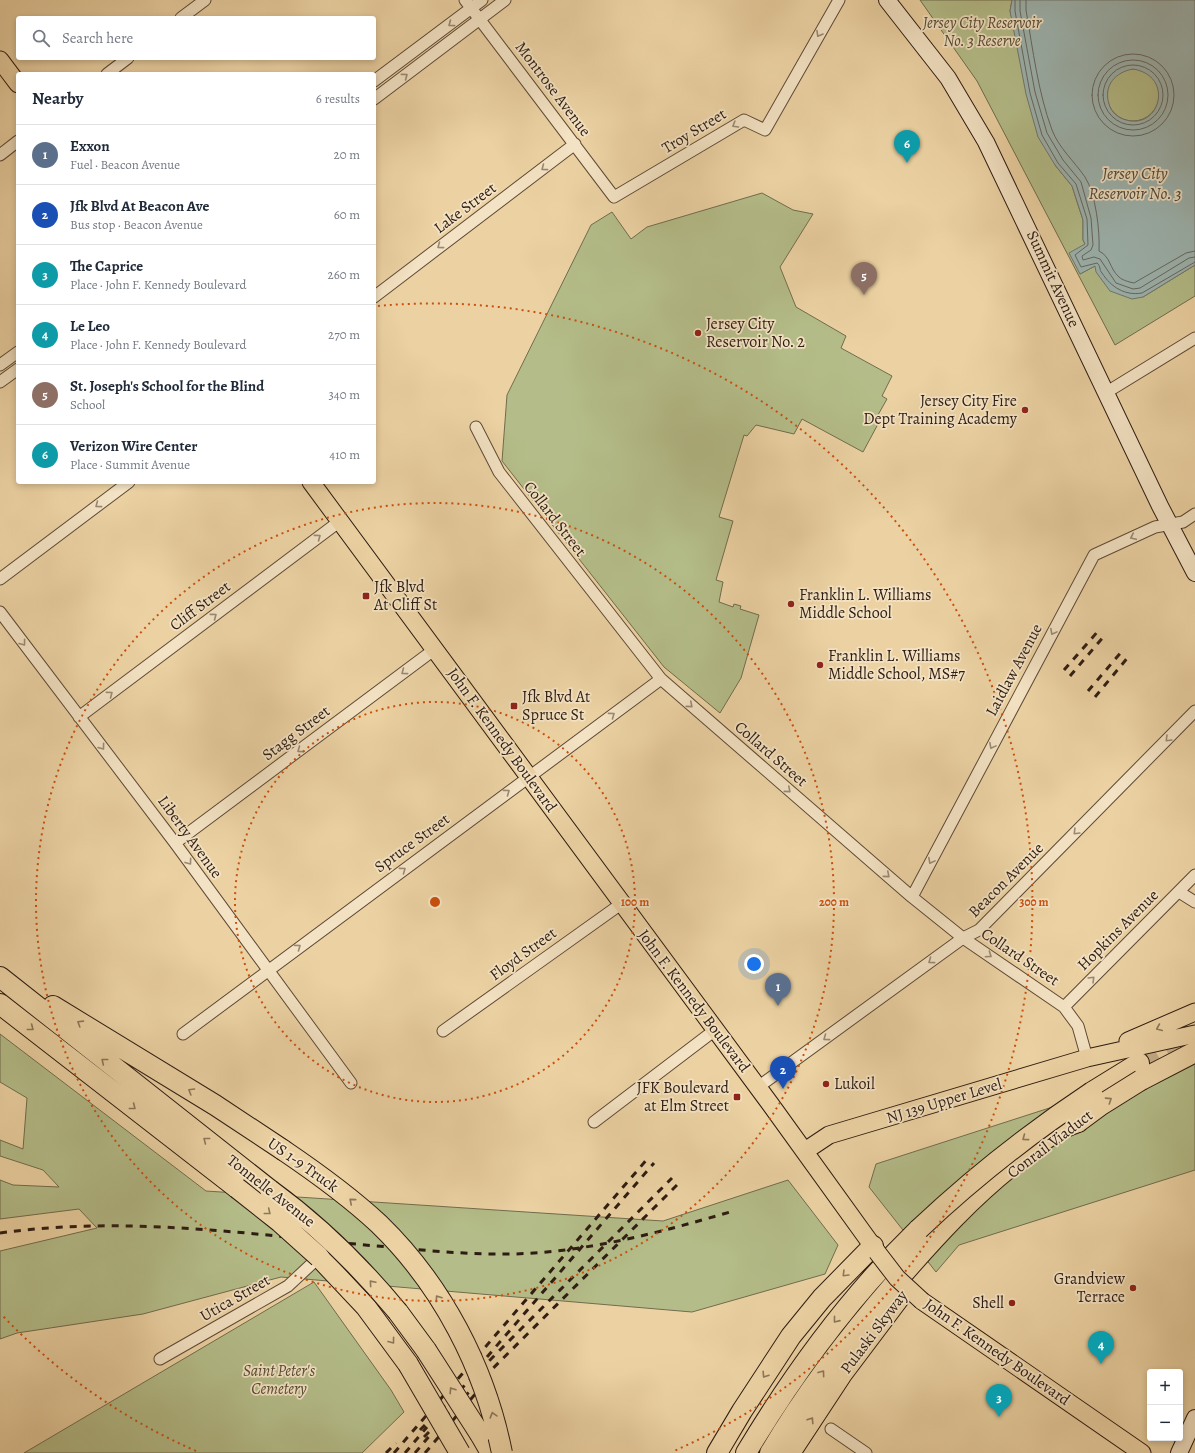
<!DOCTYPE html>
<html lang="en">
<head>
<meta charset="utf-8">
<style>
  body { margin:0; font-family:Alegreya,serif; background:#f6f6f7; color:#1f2937 }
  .controls { position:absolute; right:12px; bottom:12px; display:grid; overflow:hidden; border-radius:4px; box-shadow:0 2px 6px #0003 }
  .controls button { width:36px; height:36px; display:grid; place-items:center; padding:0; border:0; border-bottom:1px solid #e0e1e3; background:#fff; color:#1f2937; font:20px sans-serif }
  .you { position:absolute; left:754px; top:964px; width:14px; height:14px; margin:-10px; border:3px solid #fff; border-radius:50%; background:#1a73e8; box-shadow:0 0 0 6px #1a73e833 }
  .badge { display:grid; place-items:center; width:26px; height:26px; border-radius:50%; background:#8f2418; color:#fff; font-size:13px; font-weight:700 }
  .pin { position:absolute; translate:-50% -33px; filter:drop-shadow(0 1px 2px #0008) }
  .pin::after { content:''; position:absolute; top:21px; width:14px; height:12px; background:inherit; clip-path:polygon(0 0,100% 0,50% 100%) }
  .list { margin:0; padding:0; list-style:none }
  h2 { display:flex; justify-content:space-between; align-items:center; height:52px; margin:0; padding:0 16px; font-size:17px }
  h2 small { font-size:13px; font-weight:400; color:#747a83 }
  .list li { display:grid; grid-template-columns:26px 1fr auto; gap:12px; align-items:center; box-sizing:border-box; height:60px; padding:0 16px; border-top:1px solid #e0e1e3 }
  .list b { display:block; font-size:15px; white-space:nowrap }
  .list p { margin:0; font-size:13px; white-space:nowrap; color:#747a83 }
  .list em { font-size:13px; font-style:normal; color:#747a83 }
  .icon { flex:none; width:22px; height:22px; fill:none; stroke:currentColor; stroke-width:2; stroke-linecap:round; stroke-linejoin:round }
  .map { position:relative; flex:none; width:1195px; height:1453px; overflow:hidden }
  .search { position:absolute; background:#fff; box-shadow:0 2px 6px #0003; left:16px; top:16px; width:360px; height:44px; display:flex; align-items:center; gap:10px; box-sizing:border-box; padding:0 14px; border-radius:4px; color:#747a83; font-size:15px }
  .panel { position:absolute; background:#fff; box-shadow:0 2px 6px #0003; left:16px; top:72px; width:360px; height:412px; border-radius:4px }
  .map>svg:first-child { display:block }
  .green { fill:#b4bd89; stroke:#716c4e }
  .water { fill:#9db5b1; stroke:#717871; fill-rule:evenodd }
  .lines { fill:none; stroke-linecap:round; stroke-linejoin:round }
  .shore { stroke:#666862; stroke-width:1 }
  .highway-tunnel { stroke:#c6ae86; stroke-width:20; stroke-dasharray:20 10; stroke-linecap:butt }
  .street-casing { stroke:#5e4a36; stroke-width:13 }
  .secondary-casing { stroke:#2e1c12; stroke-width:18 }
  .primary-casing { stroke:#2e1c12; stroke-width:19 }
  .highway-casing { stroke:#2e1c12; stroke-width:22 }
  .street { stroke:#f3e2c3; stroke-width:11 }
  .secondary { stroke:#f3e2c3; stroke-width:16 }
  .primary { stroke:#ecd2a3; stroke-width:17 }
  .highway { stroke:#ecd2a3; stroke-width:20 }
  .rail { stroke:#2e1c12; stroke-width:3; stroke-dasharray:7 7; stroke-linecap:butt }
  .primary-bridge-casing { stroke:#2e1c12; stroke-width:19; stroke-linecap:butt }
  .highway-bridge-casing { stroke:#2e1c12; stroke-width:22; stroke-linecap:butt }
  .primary-bridge { stroke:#ecd2a3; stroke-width:17 }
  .highway-bridge { stroke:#ecd2a3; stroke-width:20 }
  .oneway { stroke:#9a8973 }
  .oneway2 { stroke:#8d775a }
  .ring { fill:none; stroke:#cc500d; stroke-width:2; stroke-dasharray:2 4 }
  .poi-dot { fill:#8f2418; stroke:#f3e2c3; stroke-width:1.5 }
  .labels { text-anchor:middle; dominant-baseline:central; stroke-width:3.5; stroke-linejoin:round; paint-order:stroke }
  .park-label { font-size:16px; font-style:italic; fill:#564c36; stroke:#f3e2c3 }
  .street-label { font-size:16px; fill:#2e1c12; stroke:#f3e2c3 }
  .poi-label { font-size:16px; fill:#2e1c12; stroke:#f3e2c3; text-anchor:start }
  .water-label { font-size:17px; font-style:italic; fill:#4f4a42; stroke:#f3e2c3 }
  .centre { fill:#cc500d; stroke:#f3e2c3; stroke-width:2 }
  .ring-label { font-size:12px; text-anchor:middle; font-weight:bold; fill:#cc500d; stroke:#f3e2c3; stroke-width:3.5; stroke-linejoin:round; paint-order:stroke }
</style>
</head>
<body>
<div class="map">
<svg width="1195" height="1453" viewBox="0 0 1195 1453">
  <rect width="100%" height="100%" fill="#ecd2a3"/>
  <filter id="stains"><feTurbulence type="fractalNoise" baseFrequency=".005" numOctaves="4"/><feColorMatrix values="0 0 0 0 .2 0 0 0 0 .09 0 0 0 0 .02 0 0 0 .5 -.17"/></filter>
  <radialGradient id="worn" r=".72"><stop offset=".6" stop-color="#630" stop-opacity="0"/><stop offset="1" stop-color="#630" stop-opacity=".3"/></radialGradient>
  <!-- green -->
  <path class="green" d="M920 0H1012L1010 11 1055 165 1072 186 1083 220V240L1085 244 1080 274 1095 266 1143 297 1195 265V296L1115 345 977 81Z
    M1107 95a26 26 0 1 1 52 0a26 26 0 1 1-52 0Z
    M762 193 793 210 813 214 780 267 796 307 846 336 841 348 892 376 882 396 887 399 874 422 878 424 863 452 802 419 794 434 756 425 747 436 744 435 719 517 733 521 716 580 723 582 719 602 733 607 734 604 741 606 740 609 759 615 741 678 720 713 664 667 502 461 507 395 591 225 612 212 631 239 647 227Z
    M0 1034 206 1191 663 1221 788 1180 838 1245 825 1274 692 1312 281 1277 143 1314 17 1333 0 1339V1251L97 1228 79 1209 0 1219V1180L13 1185 59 1187 43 1170 0 1156V1140L23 1149 27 1098 0 1082Z
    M1195 1061V1170L959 1245 936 1272 869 1187 876 1164Z
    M314 1282 391 1390 404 1412 362 1453H24Z"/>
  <!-- water -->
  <path class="water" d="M1012 0H1195V265L1143 297 1132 299 1110 291 1096 272 1095 266 1080 274 1069 253 1085 244 1083 240V220L1072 186 1055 165 1038 137 1026 94 1010 11ZM1133 69C1175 76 1160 130 1126 120 1118 118 1111 112 1109 104 1103 85 1116 72 1133 69Z"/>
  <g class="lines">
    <!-- shore -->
    <path class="shore" d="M1015 0V11L1030 93 1042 135 1058 163 1076 184 1087 219 1088 245 1075 255 1081 267 1097 263C1101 266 1099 270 1102 273 1111 287 1125 296 1142 293L1195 262
      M1020 0V11L1035 92 1047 133 1063 160 1081 182 1091 218 1093 245 1091 250 1082 256 1083 260 1094 257 1100 259 1116 283 1133 289 1140 288 1189 258 1195 257
      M1026 0V10C1033 50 1038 92 1052 130 1059 148 1074 161 1085 177 1096 194 1100 232 1099 251 1111 257 1109 268 1119 277 1122 280 1129 282 1134 283L1186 253 1195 251
      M1092 95a41 41 0 1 1 82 0a41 41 0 1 1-82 0Z
      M1098 95a35 35 0 1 1 70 0a35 35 0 1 1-70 0Z
      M1103 95a30 30 0 1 1 60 0a30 30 0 1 1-60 0Z"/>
    <!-- highway-tunnel -->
    <path class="highway-tunnel" d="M1139 1063 1185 1037"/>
    <!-- street casing -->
    <g class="street-casing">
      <path id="street" d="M465 0 614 197 744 120 765 130 839 0
        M181 18 205 0
        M107 74 128 58
        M374 81 482 0
        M374 99 505 0
        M0 155 18 141
        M374 297 575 144
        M0 365 18 352
        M0 382 18 369
        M1107 392 1195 338
        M476 427 499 472 661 679 912 897 963 938 1064 1007 1078 1026 1087 1058
        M0 579 129 482
        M0 612 175 843 351 1083
        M79 717 340 521
        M175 843 435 649
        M1179 892 1195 902
        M912 897 1094 555 1155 527 1183 522 1195 514
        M1064 1007 1195 875
        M443 1031 621 904
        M183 1034 661 679
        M758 1087 963 938 979 930 1195 711
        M594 1122 715 1030
        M160 1359 288 1286 319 1257
        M831 1429 866 1453"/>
    </g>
    <!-- secondary casing -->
    <g class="secondary-casing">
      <path id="secondary" d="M887 0 948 78 986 142 1160 506 1195 573
        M1179 1453 1195 1418"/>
    </g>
    <!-- primary casing -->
    <g class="primary-casing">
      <path id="primary" d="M0 60 18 84
        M311 482 771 1105 877 1252
        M1128 1041 1195 1012
        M805 1151 829 1135 1087 1058 1195 1034
        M922 1301 1142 1453"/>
    </g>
    <!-- highway casing -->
    <g class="highway-casing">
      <path id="highway" d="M0 977 270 1190
        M0 1004 237 1188
        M53 1006 215 1105 283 1150
        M1141 1080 1195 1052
        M1092 1092 1139 1063
        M319 1257 366 1307 408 1364
        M398 1312 426 1350
        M480 1434 491 1453
        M717 1453 742 1411 791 1336 822 1298 873 1246
        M746 1453C795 1371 850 1296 919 1229
        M770 1453C806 1392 849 1336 896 1282 934 1238 973 1195 1020 1159 1040 1143 1054 1130 1078 1122
        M790 1453 842 1374 903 1293"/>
    </g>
    <!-- street -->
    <use href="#street" class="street"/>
    <!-- secondary -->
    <use href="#secondary" class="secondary"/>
    <!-- primary -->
    <use href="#primary" class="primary"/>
    <!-- highway -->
    <use href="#highway" class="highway"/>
    <!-- rail -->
    <path class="rail" d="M1064 670 1099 630
      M1070 676 1105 635
      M1088 691 1123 650
      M1095 697 1129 656
      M0 1233C121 1216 244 1233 365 1245 414 1249 463 1255 513 1254 587 1252 658 1233 730 1212
      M487 1357 654 1163
      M420 1430 672 1178
      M424 1437 678 1184
      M386 1453 396 1443
      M394 1453 649 1157
      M405 1453 427 1427
      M415 1453 431 1434
      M425 1453 482 1386"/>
    <!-- primary-bridge casing -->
    <g class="primary-bridge-casing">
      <path id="primary-bridge" d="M877 1252 897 1278 922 1301"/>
    </g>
    <!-- highway-bridge casing -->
    <g class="highway-bridge-casing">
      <path id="highway-bridge" d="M1078 1122 1101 1105 1141 1080
        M283 1150C317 1173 349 1196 379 1224 442 1285 485 1368 502 1453
        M237 1188 280 1222 319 1257
        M270 1190C318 1225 360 1266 398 1312
        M919 1229C973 1178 1030 1133 1092 1092
        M426 1350 480 1434
        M408 1364 460 1453"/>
    </g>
    <!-- primary-bridge -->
    <use href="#primary-bridge" class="primary-bridge"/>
    <!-- highway-bridge -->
    <use href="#highway-bridge" class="highway-bridge"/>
  </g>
  <!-- one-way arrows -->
  <defs><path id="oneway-chevron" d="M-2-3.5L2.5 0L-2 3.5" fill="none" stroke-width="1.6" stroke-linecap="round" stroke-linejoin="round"/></defs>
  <g class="oneway">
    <use href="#oneway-chevron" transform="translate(451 24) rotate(143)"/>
    <use href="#oneway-chevron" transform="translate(819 34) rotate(120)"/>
    <use href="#oneway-chevron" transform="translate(405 76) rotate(-37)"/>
    <use href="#oneway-chevron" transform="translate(735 125) rotate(149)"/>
    <use href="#oneway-chevron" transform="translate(544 168) rotate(143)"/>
    <use href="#oneway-chevron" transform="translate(440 246) rotate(143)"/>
    <use href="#oneway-chevron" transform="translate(98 505) rotate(143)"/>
    <use href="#oneway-chevron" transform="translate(318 537) rotate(-37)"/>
    <use href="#oneway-chevron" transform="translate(1133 537) rotate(155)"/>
    <use href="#oneway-chevron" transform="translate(214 616) rotate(-37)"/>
    <use href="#oneway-chevron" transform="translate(1053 632) rotate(118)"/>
    <use href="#oneway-chevron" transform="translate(23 643) rotate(53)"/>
    <use href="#oneway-chevron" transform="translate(404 672) rotate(143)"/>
    <use href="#oneway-chevron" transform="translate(110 694) rotate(-37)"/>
    <use href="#oneway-chevron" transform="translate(690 705) rotate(41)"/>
    <use href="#oneway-chevron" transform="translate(612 715) rotate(-36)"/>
    <use href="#oneway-chevron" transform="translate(1168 739) rotate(135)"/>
    <use href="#oneway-chevron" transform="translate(992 746) rotate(118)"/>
    <use href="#oneway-chevron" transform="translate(102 747) rotate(53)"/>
    <use href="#oneway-chevron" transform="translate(300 750) rotate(143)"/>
    <use href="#oneway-chevron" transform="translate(788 790) rotate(41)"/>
    <use href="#oneway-chevron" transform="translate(507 792) rotate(-36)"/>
    <use href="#oneway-chevron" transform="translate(1076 832) rotate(135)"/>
    <use href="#oneway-chevron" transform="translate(931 861) rotate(118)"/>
    <use href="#oneway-chevron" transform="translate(189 862) rotate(54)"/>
    <use href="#oneway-chevron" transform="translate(403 870) rotate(-36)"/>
    <use href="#oneway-chevron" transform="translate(887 875) rotate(41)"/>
    <use href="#oneway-chevron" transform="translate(298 947) rotate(-36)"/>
    <use href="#oneway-chevron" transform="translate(989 955) rotate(34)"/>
    <use href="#oneway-chevron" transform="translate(931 961) rotate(144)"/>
    <use href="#oneway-chevron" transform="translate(1092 979) rotate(-45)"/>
    <use href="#oneway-chevron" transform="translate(826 1038) rotate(144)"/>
  </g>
  <g class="oneway2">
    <use href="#oneway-chevron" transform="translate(80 1023) rotate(-148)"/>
    <use href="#oneway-chevron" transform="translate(31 1028) rotate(38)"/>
    <use href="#oneway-chevron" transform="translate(1159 1028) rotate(157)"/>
    <use href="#oneway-chevron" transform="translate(104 1061) rotate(-141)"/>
    <use href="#oneway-chevron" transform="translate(191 1091) rotate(-149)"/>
    <use href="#oneway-chevron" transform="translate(1109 1100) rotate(-33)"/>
    <use href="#oneway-chevron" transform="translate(133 1107) rotate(38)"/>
    <use href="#oneway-chevron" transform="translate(1025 1138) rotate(143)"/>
    <use href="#oneway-chevron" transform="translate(206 1140) rotate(-142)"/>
    <use href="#oneway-chevron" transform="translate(352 1201) rotate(-140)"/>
    <use href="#oneway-chevron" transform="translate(268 1212) rotate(39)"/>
    <use href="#oneway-chevron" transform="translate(845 1274) rotate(135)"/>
    <use href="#oneway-chevron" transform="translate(372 1283) rotate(-131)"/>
    <use href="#oneway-chevron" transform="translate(438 1298) rotate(-124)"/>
    <use href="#oneway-chevron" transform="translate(836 1320) rotate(129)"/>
    <use href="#oneway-chevron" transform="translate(392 1341) rotate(53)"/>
    <use href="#oneway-chevron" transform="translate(822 1373) rotate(-54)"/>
    <use href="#oneway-chevron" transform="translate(765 1375) rotate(123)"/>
    <use href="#oneway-chevron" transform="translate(452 1390) rotate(-123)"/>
    <use href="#oneway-chevron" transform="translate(493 1415) rotate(-106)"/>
    <use href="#oneway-chevron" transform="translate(811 1420) rotate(-57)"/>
  </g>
  <!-- distance rings -->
  <g class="ring">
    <circle cx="435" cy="902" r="200"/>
    <circle cx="435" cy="902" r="399"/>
    <path d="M196 1451A599 599 0 0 1 1 1314M378 306A599 599 0 0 1 674 1451"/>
  </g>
  <!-- markers -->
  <g class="poi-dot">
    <circle cx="698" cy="333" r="4"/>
    <circle cx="1025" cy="410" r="4"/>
    <rect x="362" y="592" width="8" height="8" rx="2"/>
    <circle cx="791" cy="604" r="4"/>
    <circle cx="820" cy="665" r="4"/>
    <rect x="510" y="702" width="8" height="8" rx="2"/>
    <circle cx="826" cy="1084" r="4"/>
    <rect x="733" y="1093" width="8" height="8" rx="2"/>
    <circle cx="1133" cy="1288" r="4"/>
    <circle cx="1012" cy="1303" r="4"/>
  </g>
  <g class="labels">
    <!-- park labels -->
    <g class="park-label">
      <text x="982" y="23">Jersey City Reservoir<tspan x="982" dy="18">No. 3 Reserve</tspan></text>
      <text x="279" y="1371">Saint Peter's<tspan x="279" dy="18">Cemetery</tspan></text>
    </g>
    <!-- street labels -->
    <g class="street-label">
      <text transform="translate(553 89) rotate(53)">Montrose Avenue</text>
      <text transform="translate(694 131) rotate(-31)">Troy Street</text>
      <text transform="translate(465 208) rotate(-37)">Lake Street</text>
      <text transform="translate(1053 279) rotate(65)">Summit Avenue</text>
      <text transform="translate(555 519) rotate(52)">Collard Street</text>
      <text transform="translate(200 606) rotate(-37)">Cliff Street</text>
      <text transform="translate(1014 670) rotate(-62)">Laidlaw Avenue</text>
      <text transform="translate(296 733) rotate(-37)">Stagg Street</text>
      <text transform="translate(502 740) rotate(54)">John F. Kennedy Boulevard</text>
      <text transform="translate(771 754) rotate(41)">Collard Street</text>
      <text transform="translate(190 837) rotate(54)">Liberty Avenue</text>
      <text transform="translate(412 843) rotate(-36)">Spruce Street</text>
      <text transform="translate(1006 880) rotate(-45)">Beacon Avenue</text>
      <text transform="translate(1118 930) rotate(-45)">Hopkins Avenue</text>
      <text transform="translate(523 954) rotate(-36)">Floyd Street</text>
      <text transform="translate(1020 957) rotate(34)">Collard Street</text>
      <text transform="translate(694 1001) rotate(53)">John F. Kennedy Boulevard</text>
      <text transform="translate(944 1101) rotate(-17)">NJ 139 Upper Level</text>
      <text transform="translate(1050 1144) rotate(-37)">Conrail Viaduct</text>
      <text transform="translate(303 1165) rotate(35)">US 1-9 Truck</text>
      <text transform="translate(271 1191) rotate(38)">Tonnelle Avenue</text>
      <text transform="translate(235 1298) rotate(-30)">Utica Street</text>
      <text transform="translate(874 1332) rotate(-53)">Pulaski Skyway</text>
      <text transform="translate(997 1352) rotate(35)">John F. Kennedy Boulevard</text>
    </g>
    <!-- poi labels -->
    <g class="poi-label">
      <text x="706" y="324">Jersey City<tspan x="706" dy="18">Reservoir No. 2</tspan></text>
      <text x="1017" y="401" text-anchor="end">Jersey City Fire<tspan x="1017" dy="18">Dept Training Academy</tspan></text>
      <text x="374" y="587">Jfk Blvd<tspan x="374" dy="18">At Cliff St</tspan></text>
      <text x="799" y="595">Franklin L. Williams<tspan x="799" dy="18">Middle School</tspan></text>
      <text x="828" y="656">Franklin L. Williams<tspan x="828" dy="18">Middle School, MS#7</tspan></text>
      <text x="522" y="697">Jfk Blvd At<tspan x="522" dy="18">Spruce St</tspan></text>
      <text x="834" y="1084">Lukoil</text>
      <text x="729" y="1088" text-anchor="end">JFK Boulevard<tspan x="729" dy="18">at Elm Street</tspan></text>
      <text x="1125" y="1279" text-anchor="end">Grandview<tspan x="1125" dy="18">Terrace</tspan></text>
      <text x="1004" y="1303" text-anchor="end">Shell</text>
    </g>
    <!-- water labels -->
    <g class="water-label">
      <text x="1135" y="173">Jersey City<tspan x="1135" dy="20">Reservoir No. 3</tspan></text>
    </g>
  </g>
  <circle cx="435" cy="902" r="6" class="centre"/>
  <g class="ring-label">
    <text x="635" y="906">100 m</text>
    <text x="834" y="906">200 m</text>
    <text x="1034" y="906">300 m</text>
  </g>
  <rect width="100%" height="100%" filter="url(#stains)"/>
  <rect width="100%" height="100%" fill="url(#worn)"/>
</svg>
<div class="controls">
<button>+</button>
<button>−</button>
</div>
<div class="you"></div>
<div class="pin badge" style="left:778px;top:1006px;background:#5c6f8a">1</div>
<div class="pin badge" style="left:783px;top:1089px;background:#1a4fb4">2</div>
<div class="pin badge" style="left:999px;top:1417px;background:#0f9aa8">3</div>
<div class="pin badge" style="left:1101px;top:1364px;background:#0f9aa8">4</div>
<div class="pin badge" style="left:864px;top:295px;background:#8d6e63">5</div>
<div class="pin badge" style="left:907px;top:163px;background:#0f9aa8">6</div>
<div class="search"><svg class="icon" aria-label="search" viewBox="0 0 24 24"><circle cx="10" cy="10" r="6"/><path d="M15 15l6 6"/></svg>Search here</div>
<section class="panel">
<h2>Nearby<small>6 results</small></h2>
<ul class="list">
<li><span class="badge" style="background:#5c6f8a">1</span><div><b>Exxon</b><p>Fuel · Beacon Avenue</p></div><em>20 m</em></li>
<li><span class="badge" style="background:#1a4fb4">2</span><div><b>Jfk Blvd At Beacon Ave</b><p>Bus stop · Beacon Avenue</p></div><em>60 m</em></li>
<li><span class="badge" style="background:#0f9aa8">3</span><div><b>The Caprice</b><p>Place · John F. Kennedy Boulevard</p></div><em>260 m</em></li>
<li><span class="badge" style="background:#0f9aa8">4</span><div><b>Le Leo</b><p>Place · John F. Kennedy Boulevard</p></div><em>270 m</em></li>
<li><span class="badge" style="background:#8d6e63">5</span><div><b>St. Joseph's School for the Blind</b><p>School</p></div><em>340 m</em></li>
<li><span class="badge" style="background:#0f9aa8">6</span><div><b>Verizon Wire Center</b><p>Place · Summit Avenue</p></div><em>410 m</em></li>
</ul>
</section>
</div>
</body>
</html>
